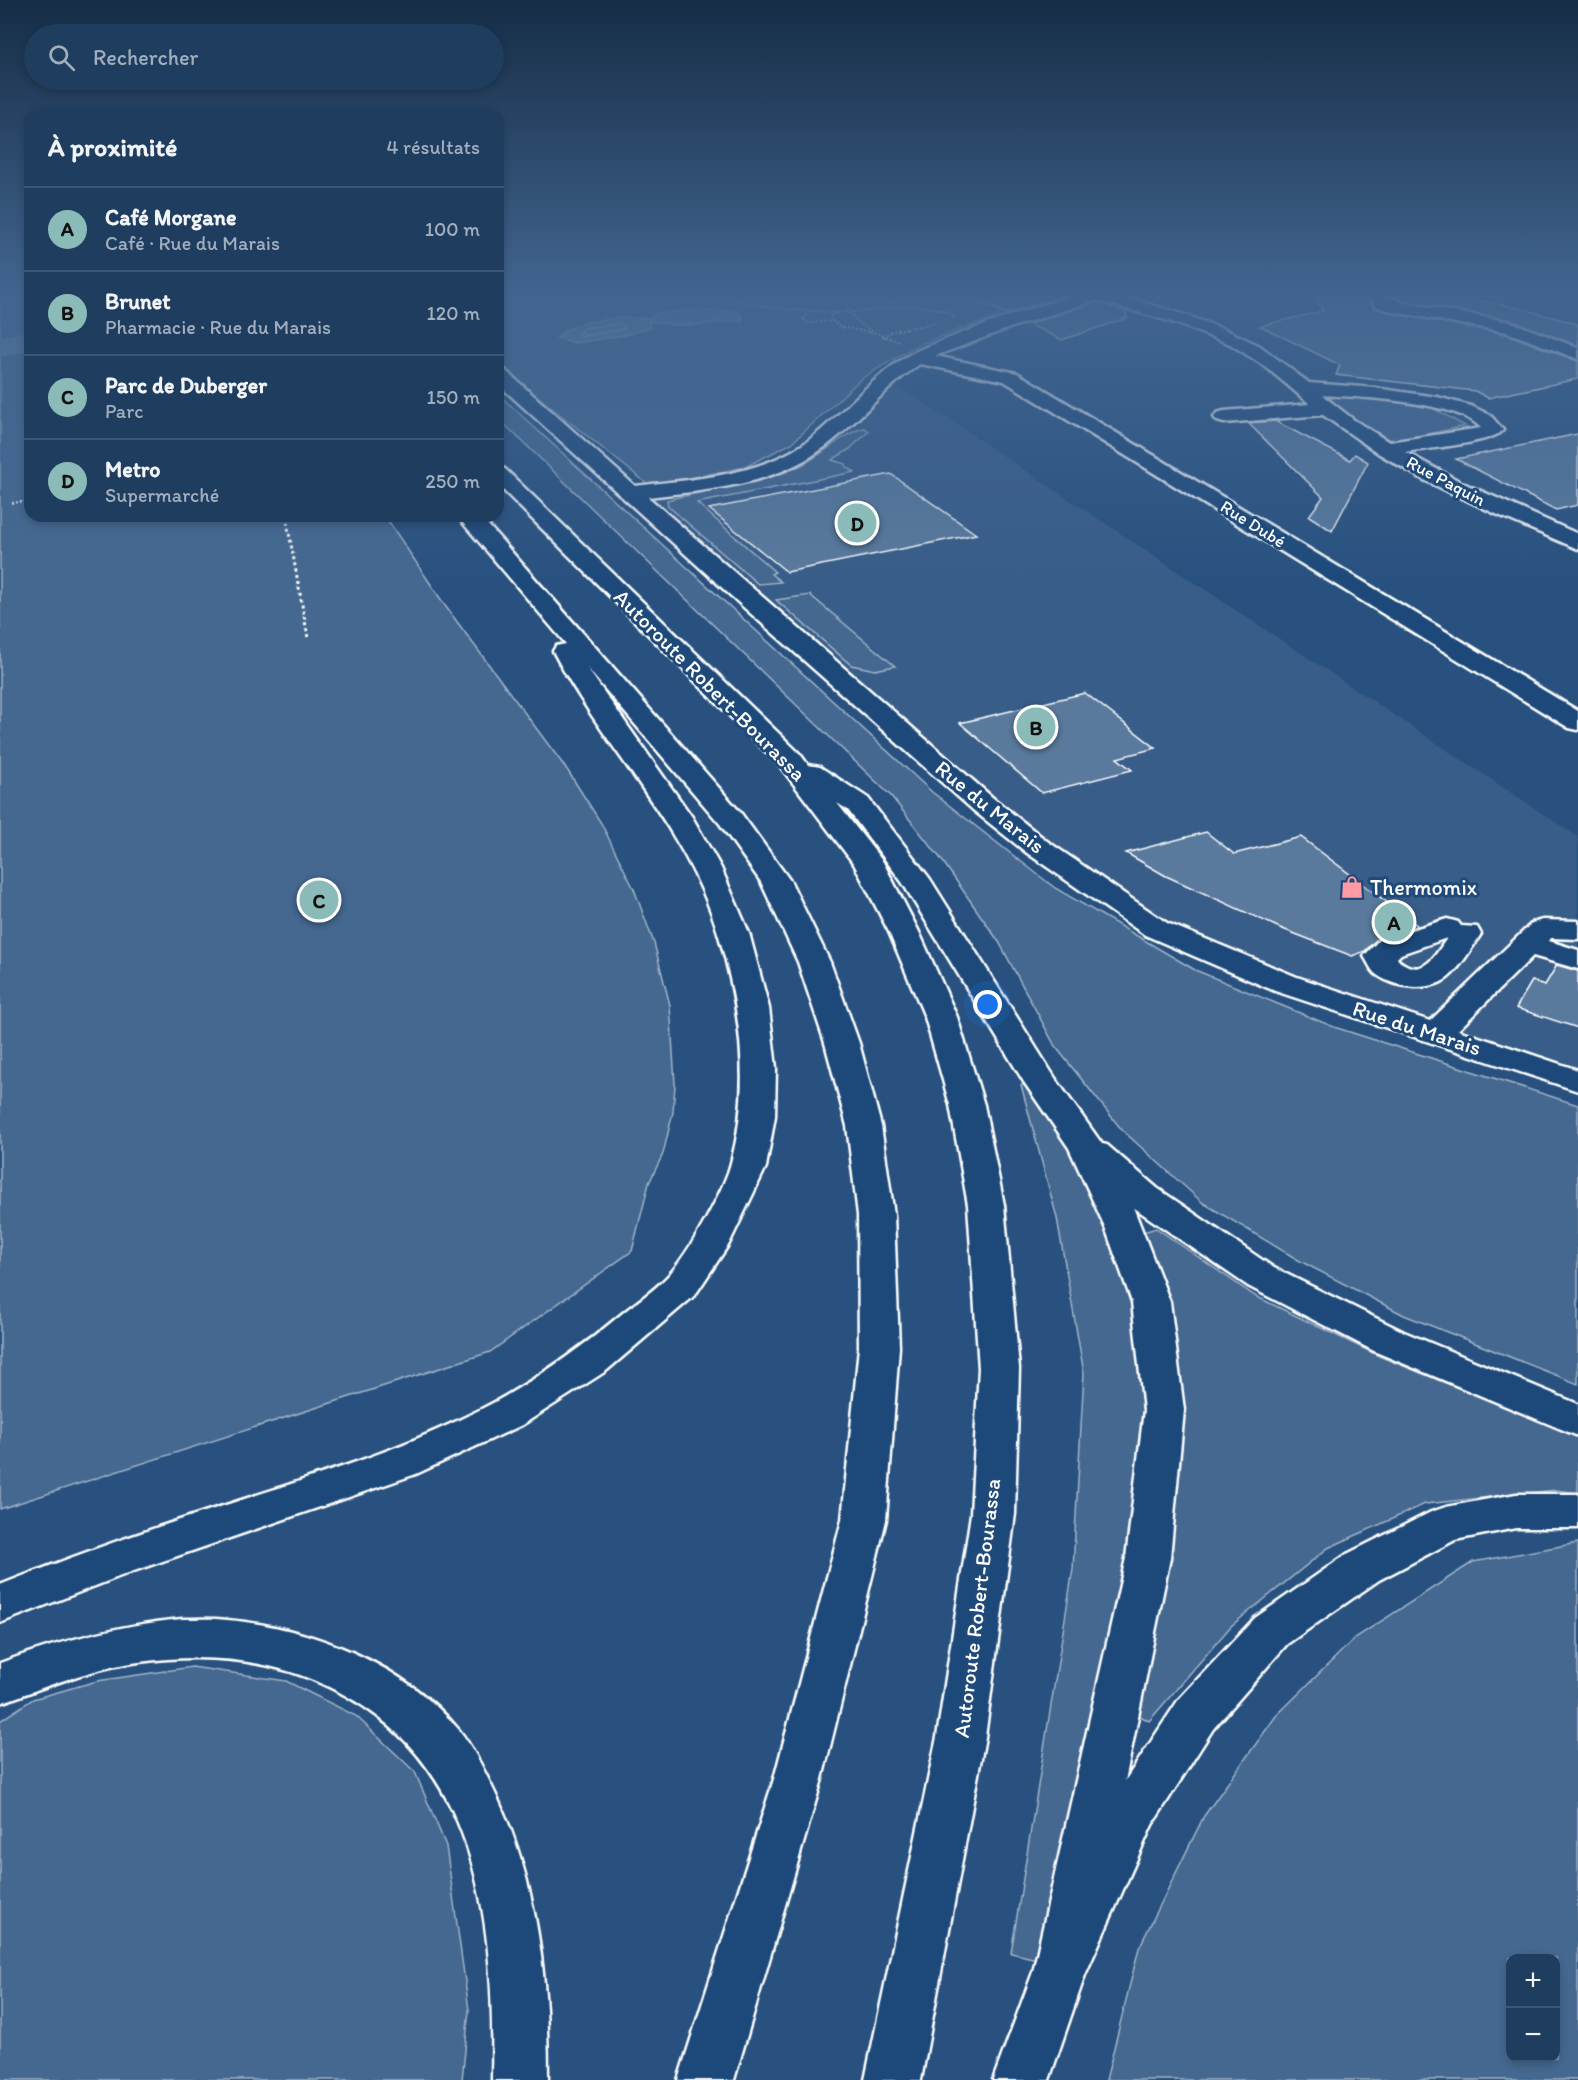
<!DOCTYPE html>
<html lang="fr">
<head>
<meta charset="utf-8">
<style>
  body { margin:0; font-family:Itim,sans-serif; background:#2b4868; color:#f1f3f6 }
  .controls { position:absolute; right:18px; bottom:18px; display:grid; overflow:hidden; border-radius:12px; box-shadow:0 3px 9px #0003 }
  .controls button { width:54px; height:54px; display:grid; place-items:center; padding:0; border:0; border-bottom:2px solid #3c5674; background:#1e3d5f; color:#f1f3f6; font:30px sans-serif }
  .you { position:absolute; left:988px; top:1005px; width:21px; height:21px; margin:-15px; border:4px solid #fff; border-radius:50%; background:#1a73e8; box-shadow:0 0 0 9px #1a73e833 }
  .badge { display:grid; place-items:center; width:39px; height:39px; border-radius:50%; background:#8bbbb9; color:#111; font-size:20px; font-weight:700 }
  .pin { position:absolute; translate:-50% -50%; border:3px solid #fff; box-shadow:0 2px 6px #0006 }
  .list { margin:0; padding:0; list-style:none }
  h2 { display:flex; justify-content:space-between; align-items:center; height:78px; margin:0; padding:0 24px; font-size:26px }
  h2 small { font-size:20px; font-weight:400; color:#a1aebd }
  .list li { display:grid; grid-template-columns:39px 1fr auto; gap:18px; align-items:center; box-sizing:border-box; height:84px; padding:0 24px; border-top:2px solid #3c5674 }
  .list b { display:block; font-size:22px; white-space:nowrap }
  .list p { margin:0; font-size:20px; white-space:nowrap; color:#a1aebd }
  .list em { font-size:20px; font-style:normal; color:#a1aebd }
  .icon { flex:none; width:33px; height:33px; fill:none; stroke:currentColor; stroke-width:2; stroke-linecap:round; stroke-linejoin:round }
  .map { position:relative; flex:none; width:1578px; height:2080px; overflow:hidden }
  .search { position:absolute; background:#1e3d5f; box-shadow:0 3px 9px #0003; left:24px; top:24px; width:480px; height:66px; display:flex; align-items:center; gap:15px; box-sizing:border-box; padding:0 21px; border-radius:33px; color:#a1aebd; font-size:22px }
  .panel { position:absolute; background:#1e3d5f; box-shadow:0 3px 9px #0003; left:24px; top:108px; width:480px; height:414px; border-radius:18px }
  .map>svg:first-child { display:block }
  .built { fill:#375d88 }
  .green { fill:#446890; stroke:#a2b4c8; stroke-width:1.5; fill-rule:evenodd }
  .water { fill:#718dab; stroke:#aabbcd; stroke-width:1.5 }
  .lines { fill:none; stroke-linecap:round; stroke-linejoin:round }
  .shore { stroke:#c6d1dd; stroke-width:1.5 }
  .river { fill:#718dab; fill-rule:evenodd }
  .building { fill:#5a7a9d; stroke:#fff; stroke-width:1.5 }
  .minor-casing { stroke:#fff; stroke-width:5 }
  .highway-casing { stroke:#fff; stroke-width:5 }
  .path-far1 { stroke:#fff; stroke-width:2; stroke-dasharray:2 2; stroke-linecap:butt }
  .path { stroke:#fff; stroke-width:3; stroke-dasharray:3 3; stroke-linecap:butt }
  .minor { fill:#1f4a7a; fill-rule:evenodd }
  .highway { fill:#1f4a7a; fill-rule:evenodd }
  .labels { text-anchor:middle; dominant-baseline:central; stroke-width:6; stroke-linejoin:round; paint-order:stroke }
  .far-street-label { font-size:18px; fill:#fff; stroke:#1f4a7a }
  .street-label { font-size:22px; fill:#fff; stroke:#1f4a7a }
  .poi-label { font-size:22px; fill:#fff; stroke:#1f4a7a; text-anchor:start }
</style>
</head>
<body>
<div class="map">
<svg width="1578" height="2080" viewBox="0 0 1578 2080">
  <rect width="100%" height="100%" fill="#28517f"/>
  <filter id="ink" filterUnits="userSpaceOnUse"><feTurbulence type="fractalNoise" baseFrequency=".0167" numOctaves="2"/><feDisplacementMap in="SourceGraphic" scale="12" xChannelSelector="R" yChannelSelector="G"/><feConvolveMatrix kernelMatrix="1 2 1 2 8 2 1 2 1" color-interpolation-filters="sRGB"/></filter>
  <g filter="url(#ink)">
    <!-- built -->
    <path class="built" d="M886 380 901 388 1578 837V1081L1358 1009 1103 894 632 493 675 487 787 461Z"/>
    <!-- green -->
    <path class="green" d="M0 295H30V516H385L446 607 568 771 601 823 634 889 654 943 670 1005 675 1084 673 1112 663 1154 649 1183 632 1251 490 1352 0 1509Z
      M498 295H958L1004 313 916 346 862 378 792 443 745 467 650 486 498 365Z
      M498 394 932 792 1055 888 1195 970 1334 1027 1578 1105V1384L1404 1315 1300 1261 1203 1203 1122 1130 1055 1046 999 942 941 859 891 796 498 418Z
      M1340 396 1431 407 1465 426 1400 440 1388 439 1336 409 1330 403V399Z
      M865 428 869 431 850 449 832 460 846 464V467L855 472 697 503 775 572 771 574 781 582 758 584 668 506 667 500 675 498C717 489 763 484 802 465 821 456 848 430 865 428Z
      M810 595 895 666 875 670 851 665 776 600Z
      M1043 1083 1143 1288 1152 1407 1135 1569 1037 1959 1011 1953 1073 1569 1084 1373 1057 1218 1021 1085Z
      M1156 1228 1255 1296 1381 1357 1578 1436V1493L1556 1490 1425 1504 1328 1548 1231 1626 1149 1721 1124 1707 1174 1511 1178 1357 1140 1233Z
      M1578 1543V2080H1106L1139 1948 1204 1816 1276 1716 1355 1638 1473 1562ZM1510 1958H1556V2058H1510Z
      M192 1667 286 1681 356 1716 415 1772 446 1846 469 2010 462 2080H0V1721L33 1699 97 1681Z"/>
    <!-- water -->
    <path class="water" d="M681 311H735L742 315V320C721 323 699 326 678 325 667 325 659 321 649 322L650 328 625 335 575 343 557 338 566 330 583 323 618 318H651L658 313Z"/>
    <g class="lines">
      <!-- shore -->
      <path class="shore" d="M619 324H624V329L582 336 578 334 584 328Z"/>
      <!-- river -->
      <path class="river" d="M30 330V350L0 357V337Z"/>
    </g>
    <!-- building -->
    <path class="building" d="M966 295H1067L1007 314Z
      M1314 295H1366L1375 308 1394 314 1506 334 1578 361V379L1488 398 1475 391 1336 375 1340 365 1260 326 1323 311Z
      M1392 295H1456L1527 310 1578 324V346L1511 320 1405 301Z
      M1097 302 1126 311 1127 318 1062 340 1028 324Z
      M1275 421 1350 460 1355 454 1368 462 1332 531 1309 516 1323 497 1248 423Z
      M1578 434V505L1556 510 1456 459Z
      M891 474 976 534 787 572 709 509Z
      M1085 693 1156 748 1117 758 1132 770 1042 793 960 723Z
      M1206 832 1234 854 1301 837 1418 926 1378 938 1365 951 1352 956 1280 928 1166 876 1126 853Z
      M1557 965 1578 971V1028L1516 1008 1532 981 1545 985Z"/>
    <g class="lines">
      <!-- minor casing -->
      <g class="minor-casing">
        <path id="minor" d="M1076 295H1118L1185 315 1224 329 1260 346 1309 383 1375 388 1437 397 1471 406 1490 415 1503 430C1494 443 1423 449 1405 452L1463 483 1578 534V549L1496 514 1424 480 1378 453 1323 415 1224 423 1217 421 1214 417 1217 413 1224 411 1310 404 1266 367 1230 344 1172 322 1097 300 1015 326 935 356 1017 373 1578 711V730L1569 728 1004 381 920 364C882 389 856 426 819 451 770 486 705 490 648 497L993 798 1047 841 1167 923 1297 977 1430 1021 1532 923 1543 920 1578 921V939L1551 938 1549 941 1578 950V969L1533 956 1458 1030 1578 1070V1091L1275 991 1145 935 1027 853 973 810 740 604 498 384V368L505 370 635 486C692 479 756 477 805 443 842 416 870 378 909 355 921 348 934 344 947 339 989 322 1033 308 1076 295ZM1322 395C1357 397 1459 401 1481 428L1389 442 1354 420Z
          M1368 295H1385L1404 303 1511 322 1578 348V359L1507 332 1395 312 1376 306Z
          M1447 919 1458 922 1461 926 1477 927 1481 934C1472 947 1463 964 1451 975 1433 993 1397 989 1377 975 1371 971 1368 962 1364 956L1379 940ZM1447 938C1438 951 1427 974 1408 966 1403 963 1400 963 1397 958L1401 954Z"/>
      </g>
      <!-- highway casing -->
      <g class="highway-casing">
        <path id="highway" d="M498 467 505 469 800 754 808 765 820 767 868 798 930 879 1055 1078 1102 1144 1107 1145 1157 1188 1274 1268 1404 1332 1578 1404V1436L1376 1352 1248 1286 1133 1207 1170 1302 1184 1410 1170 1558 1125 1781 1179 1699 1255 1618 1347 1554 1431 1512 1446 1507 1516 1494H1578V1528H1516L1455 1540 1379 1580 1287 1644 1213 1729 1152 1825 1085 1975 1049 2080H993L1033 1972 1126 1558 1144 1410 1132 1302 1105 1227 1069 1148 1024 1082 902 882 848 810 837 803 883 862 919 932 957 1017 984 1105 1004 1205 1019 1368 1015 1514 985 1737 921 2080H865L937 1737 971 1514 979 1368 968 1205 950 1105 925 1017 889 932 854 864 780 766 498 485Z
          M457 516H480L740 812 791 882 830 962 859 1043 881 1126 894 1215 899 1347 886 1520 822 1779 734 2080H678L774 1779 842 1520 859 1347 858 1215 847 1126 825 1043 798 962 761 882 720 824 587 668 692 817 721 868 749 933 769 1008 776 1068 775 1116 766 1167 729 1244 695 1295 606 1371 522 1425 416 1474 131 1572 0 1623V1585C61 1561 121 1539 183 1519 287 1484 396 1455 493 1403 540 1377 583 1347 623 1313 638 1301 655 1290 668 1276 689 1253 723 1193 731 1163 751 1088 741 1010 719 936 688 828 604 749 553 651L556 646 566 644Z
          M182 1619C197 1619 212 1618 227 1620 311 1627 404 1664 459 1730 473 1748 483 1768 493 1789 538 1880 548 1979 548 2080H492C495 1930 483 1759 329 1687 269 1658 205 1653 139 1662 91 1668 46 1687 0 1703V1663C60 1641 118 1625 182 1619Z"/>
      </g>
      <!-- path-far1 -->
      <path class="path-far1" d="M710 295C743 301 776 310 809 311 823 311 837 313 851 312 887 311 919 298 954 315L952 319
        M839 295C846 300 847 309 852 315 864 330 883 337 900 341
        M844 299 897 304
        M809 311 803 320 809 323 832 321 830 315 837 313
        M832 321 840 327 874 333
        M883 337 892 331 934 323
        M12 503 30 501"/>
      <!-- path -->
      <path class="path" d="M286 516 308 638"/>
      <!-- minor -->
      <use href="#minor" class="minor"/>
      <!-- highway -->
      <use href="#highway" class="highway"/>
    </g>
  </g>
  <!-- sky -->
  <linearGradient id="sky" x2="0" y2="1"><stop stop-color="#162d46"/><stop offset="0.5" stop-color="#426590"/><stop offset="1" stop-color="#426590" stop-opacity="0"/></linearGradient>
  <rect width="1578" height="587" fill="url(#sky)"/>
  <!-- icons -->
  <defs>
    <g id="shop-bare" transform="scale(1.8)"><path d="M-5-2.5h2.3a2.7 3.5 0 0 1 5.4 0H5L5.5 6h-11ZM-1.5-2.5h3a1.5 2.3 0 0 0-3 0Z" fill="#ff9aa2" stroke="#1f4a7a" stroke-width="2.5" paint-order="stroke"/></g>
  </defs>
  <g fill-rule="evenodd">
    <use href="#shop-bare" x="1352" y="887"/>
  </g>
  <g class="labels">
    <!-- far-street labels -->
    <g class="far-street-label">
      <text transform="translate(1446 481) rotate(28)">Rue Paquin</text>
      <text transform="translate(1253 524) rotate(32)">Rue Dubé</text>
    </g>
    <!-- street labels -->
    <g class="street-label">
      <text transform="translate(710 685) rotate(45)">Autoroute Robert-Bourassa</text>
      <text transform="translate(990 807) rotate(39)">Rue du Marais</text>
      <text transform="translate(1417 1028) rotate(18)">Rue du Marais</text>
      <text transform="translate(977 1608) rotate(-83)">Autoroute Robert-Bourassa</text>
    </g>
    <!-- poi labels -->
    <g class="poi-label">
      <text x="1370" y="887">Thermomix</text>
    </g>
  </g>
</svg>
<div class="controls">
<button>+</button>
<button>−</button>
</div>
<div class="you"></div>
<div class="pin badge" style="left:1394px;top:922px">A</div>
<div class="pin badge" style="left:1036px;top:727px">B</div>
<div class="pin badge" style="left:319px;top:900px">C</div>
<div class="pin badge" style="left:857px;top:523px">D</div>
<div class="search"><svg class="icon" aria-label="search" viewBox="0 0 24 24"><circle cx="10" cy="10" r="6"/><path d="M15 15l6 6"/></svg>Rechercher</div>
<section class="panel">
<h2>À proximité<small>4 résultats</small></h2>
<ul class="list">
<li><span class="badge">A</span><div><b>Café Morgane</b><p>Café · Rue du Marais</p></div><em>100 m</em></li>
<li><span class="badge">B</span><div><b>Brunet</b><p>Pharmacie · Rue du Marais</p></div><em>120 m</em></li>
<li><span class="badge">C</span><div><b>Parc de Duberger</b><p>Parc</p></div><em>150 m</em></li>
<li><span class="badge">D</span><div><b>Metro</b><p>Supermarché</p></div><em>250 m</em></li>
</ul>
</section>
</div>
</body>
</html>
